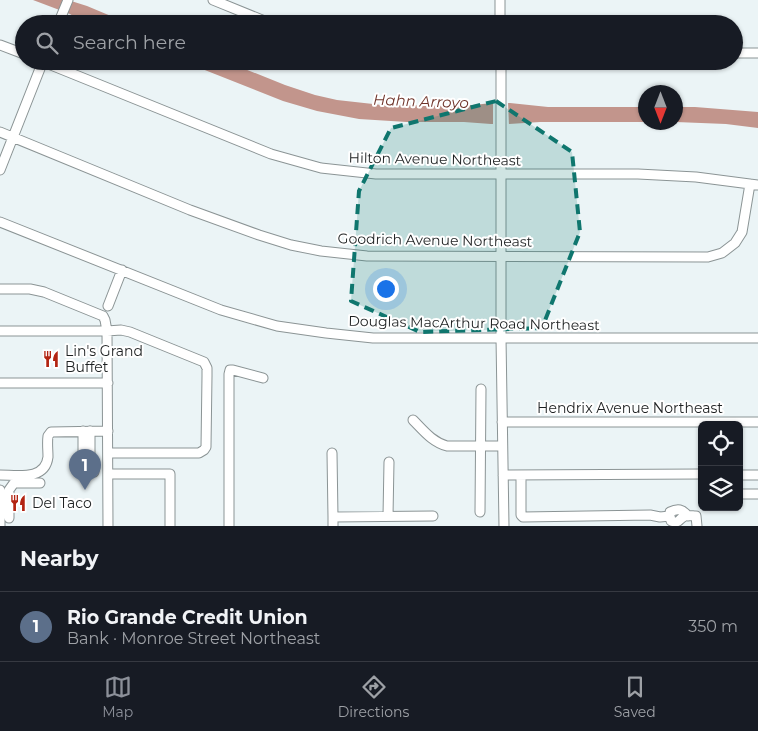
<!DOCTYPE html>
<html lang="en">
<head>
<meta charset="utf-8">
<style>
  body { margin:0; font-family:Montserrat,sans-serif; background:#242831; color:#f1f3f6 }
  .controls { position:absolute; right:15px; bottom:15px; display:grid; overflow:hidden; border-radius:8px; box-shadow:0 1px 4px #0004 }
  .controls button { width:45px; height:45px; display:grid; place-items:center; padding:0; border:0; border-bottom:1px solid #363941; background:#171b24; color:#f1f3f6; font:25px sans-serif }
  .compass { position:absolute; left:638px; top:85px; width:45px; height:45px; border-radius:50%; background:#171b24; box-shadow:0 1px 4px #0004; rotate:180deg }
  .you { position:absolute; left:385px; top:288px; width:18px; height:18px; margin:-12px; border:4px solid #fff; border-radius:50%; background:#1a73e8; box-shadow:0 0 0 8px #1a73e833 }
  .badge { display:grid; place-items:center; width:32px; height:32px; border-radius:50%; background:#8c9099; color:#fff; font-size:16px; font-weight:700 }
  .pin { position:absolute; translate:-50% -41px; filter:drop-shadow(0 1px 2px #0008) }
  .pin::after { content:''; position:absolute; top:26px; width:18px; height:15px; background:inherit; clip-path:polygon(0 0,100% 0,50% 100%) }
  .list { margin:0; padding:0; list-style:none }
  h2 { display:flex; justify-content:space-between; align-items:center; height:65px; margin:0; padding:0 20px; font-size:21px }
  h2 small { font-size:16px; font-weight:400; color:#9ea1a6 }
  .list li { display:grid; grid-template-columns:32px 1fr auto; gap:15px; align-items:center; box-sizing:border-box; height:70px; padding:0 20px; border-top:1px solid #363941 }
  .list b { display:block; font-size:19px; white-space:nowrap }
  .list p { margin:0; font-size:16px; white-space:nowrap; color:#9ea1a6 }
  .list em { font-size:16px; font-style:normal; color:#9ea1a6 }
  .icon { flex:none; width:28px; height:28px; fill:none; stroke:currentColor; stroke-width:2; stroke-linecap:round; stroke-linejoin:round }
  .map { position:relative; flex:none; width:758px; height:526px; overflow:hidden }
  .search { position:absolute; background:#171b24; box-shadow:0 1px 4px #0004; left:15px; right:15px; top:15px; height:55px; display:flex; align-items:center; gap:12px; box-sizing:border-box; padding:0 18px; border-radius:28px; color:#9ea1a6; font-size:19px }
  .sheet { height:135px; background:#171b24 }
  nav { display:flex; justify-content:space-around; align-items:center; box-sizing:border-box; height:70px; border-top:1px solid #363941; background:#171b24; font-size:14px; color:#9ea1a6 }
  nav a { display:grid; justify-items:center; gap:2px }
  nav .on { color:#8c9099 }
  .map>svg:first-child { display:block }
  .water { fill:#c2958c }
  .pier { fill:#ebf4f6 }
  .lines { fill:none; stroke-linecap:round; stroke-linejoin:round }
  .minor-casing { stroke:#8b9495; stroke-width:11 }
  .minor { stroke:#fff; stroke-width:9 }
  .marked { fill:#0f766e; fill-opacity:0.2; stroke:#0f766e; stroke-width:4; stroke-dasharray:10 6; stroke-linejoin:round }
  .labels { text-anchor:middle; dominant-baseline:central; stroke-width:4; stroke-linejoin:round; paint-order:stroke }
  .street-label { font-size:14px; fill:#1d2021; stroke:#fff }
  .poi-label { font-size:14px; fill:#1d2021; stroke:#fff; text-anchor:start }
  .water-label { font-size:15px; font-style:italic; fill:#6f342a; stroke:#fff }
</style>
</head>
<body>
<div class="map">
<svg width="758" height="526" viewBox="0 0 758 526">
  <rect width="100%" height="100%" fill="#ebf4f6"/>
  <!-- water -->
  <path class="water" d="M33 0H68L87 6 130 24H88L81 21 70 14Z
    M182 61H225L285 85 315 95 337 100 382 105 463 106 492 103H510L548 107H645V122H540L509 124H491L464 122H407L359 119 317 111 283 101Z
    M676 107H695L758 112V128L726 124 676 122Z"/>
  <!-- pier -->
  <path class="pier" d="M493 102H508L509 126H493Z"/>
  <g class="lines">
    <!-- minor casing -->
    <g class="minor-casing">
      <path id="minor" d="M213 0 272 24
        M500 0V24
        M58 24 68 0
        M0 45 24 54
        M734 53H758
        M41 61 271 154 321 168 376 174H638L696 177 758 185
        M501 61V338L504 526
        M0 132 190 210 259 235 291 245 321 251 367 256 708 257 722 253 735 243 742 232 750 184
        M0 170 43 61
        M0 222 221 310 277 326 326 333 373 338H758
        M0 289H30L44 292 103 316 105 320 107 331 108 526
        M108 306 122 270
        M0 331H107L121 330 130 332 204 362 207 368V376L206 447 204 450 199 453H108
        M0 383H108
        M413 420C423 430 432 442 447 446H502
        M502 422H758
        M332 453 333 517
        M83 458V431
        M90 458V431
        M82 465 83 472
        M94 465V472
        M108 474H170V526
        M0 475C17 475 45 481 48 457 48 450 47 443 48 436L51 432 108 431
        M503 475 702 474
        M521 475V515L523 517 650 515 660 517 670 516
        M739 475H758
        M0 490V526
        M739 494H758
        M480 512 481 389
        M388 516 389 462
        M670 516 671 521C680 524 678 519 685 516 688 515 693 516 696 516L697 526
        M670 516V512C678 508 682 509 688 516
        M9 518V490L14 483H40
        M229 526V374L230 370H233L263 378
        M333 526V517L433 516"/>
    </g>
    <!-- minor -->
    <use href="#minor" class="minor"/>
  </g>
  <!-- marked area -->
  <path class="marked" d="M496 101 572 152 580 232 542 328 420 332 351 301 359 191 391 128Z"/>
  <!-- icons -->
  <defs>
    <g id="restaurant-bare" transform="scale(1.35)"><path d="M-5-6h1v4h1v-4h1v4h1v-4h1v5L-1.5 .5V6h-2V.5L-5-1ZM5-6V6H3V1.5H1.5Q1.5-4 5-6Z" fill="#b22412" stroke="#fff" stroke-width="2.5" paint-order="stroke"/></g>
  </defs>
  <g fill-rule="evenodd">
    <use href="#restaurant-bare" x="51" y="359"/>
    <use href="#restaurant-bare" x="18" y="503"/>
  </g>
  <g class="labels">
    <!-- street labels -->
    <g class="street-label">
      <text transform="translate(435 159) rotate(1)">Hilton Avenue Northeast</text>
      <text transform="translate(435 240) rotate(1)">Goodrich Avenue Northeast</text>
      <text transform="translate(474 323) rotate(1)">Douglas MacArthur Road Northeast</text>
      <text x="630" y="408">Hendrix Avenue Northeast</text>
    </g>
    <!-- poi labels -->
    <g class="poi-label">
      <text x="65" y="351">Lin's Grand<tspan x="65" dy="16">Buffet</tspan></text>
      <text x="32" y="503">Del Taco</text>
    </g>
    <!-- water labels -->
    <g class="water-label">
      <text transform="translate(421 101) rotate(2)">Hahn Arroyo</text>
    </g>
  </g>
</svg>
<div class="controls">
<button><svg class="icon" aria-label="locate" viewBox="0 0 24 24"><circle cx="12" cy="12" r="6"/><path d="M12 2v4M12 18v4M2 12h4M18 12h4"/></svg></button>
<button><svg class="icon" aria-label="layers" viewBox="0 0 24 24"><path d="M12 4l9 5-9 5-9-5zM3 14l9 5 9-5"/></svg></button>
</div>
<svg class="compass" viewBox="-18 -18 36 36"><path d="M0-13l5 13h-10z" fill="#e53935"/><path d="M0 13l5-13h-10z" fill="#9ea1a6"/></svg>
<div class="you"></div>
<div class="pin badge" style="left:85px;top:490px;background:#5c6f8a">1</div>
<div class="search"><svg class="icon" aria-label="search" viewBox="0 0 24 24"><circle cx="10" cy="10" r="6"/><path d="M15 15l6 6"/></svg>Search here</div>
</div>
<section class="sheet">
<h2>Nearby<small></small></h2>
<ul class="list">
<li><span class="badge" style="background:#5c6f8a">1</span><div><b>Rio Grande Credit Union</b><p>Bank · Monroe Street Northeast</p></div><em>350 m</em></li>
</ul>
</section>
<nav>
<a class="on"><svg class="icon" aria-label="map" viewBox="0 0 24 24"><path d="M3 6l6-2 6 2 6-2v14l-6 2-6-2-6 2zM9 4v14M15 6v14"/></svg>Map</a>
<a><svg class="icon" aria-label="directions" viewBox="0 0 24 24"><path d="M12 3l9 9-9 9-9-9zM9 14v-3h6M13 9l2 2-2 2"/></svg>Directions</a>
<a><svg class="icon" aria-label="saved" viewBox="0 0 24 24"><path d="M7 4h10v16l-5-4-5 4z"/></svg>Saved</a>
</nav>
</body>
</html>
